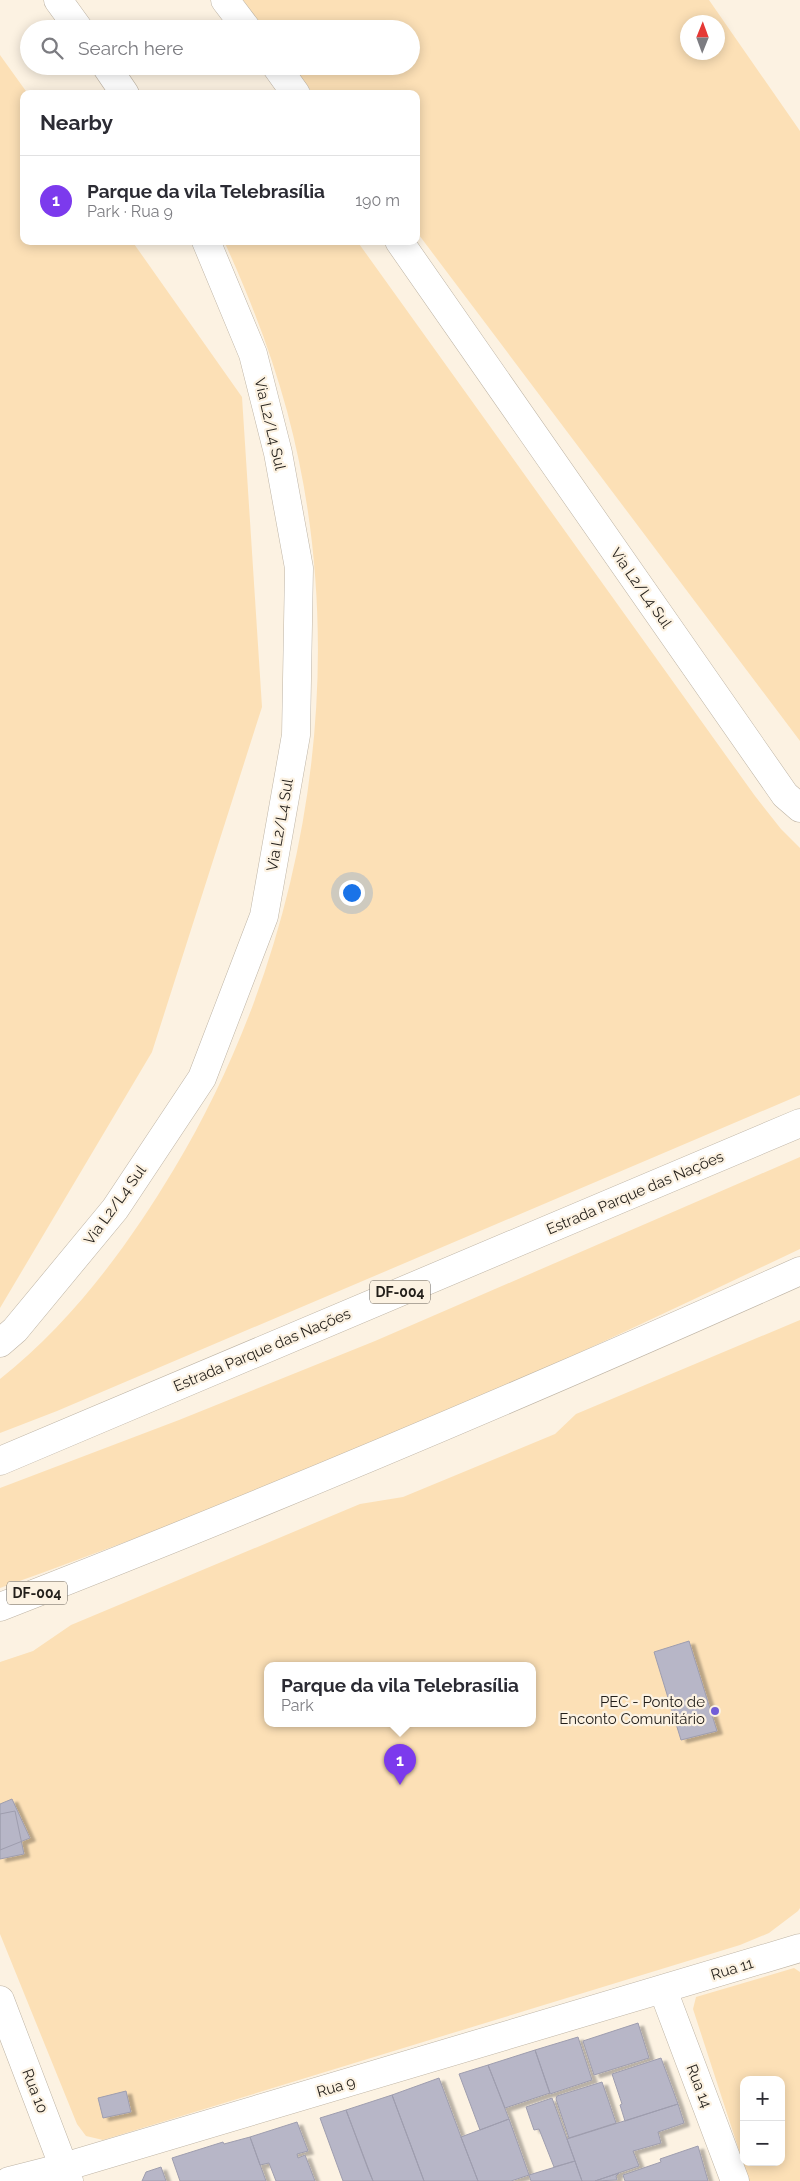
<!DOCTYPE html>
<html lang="en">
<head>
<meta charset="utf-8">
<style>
  body { margin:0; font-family:Raleway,sans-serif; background:#f7f7f7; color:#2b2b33 }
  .controls { position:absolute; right:15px; bottom:15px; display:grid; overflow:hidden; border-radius:10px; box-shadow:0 2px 12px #0003 }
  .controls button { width:45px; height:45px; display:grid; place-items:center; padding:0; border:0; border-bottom:1px solid #e1e1e2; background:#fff; color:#2b2b33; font:25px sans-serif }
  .compass { position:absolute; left:680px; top:15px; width:45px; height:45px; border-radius:50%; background:#fff; box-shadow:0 2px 12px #0003; rotate:1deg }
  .you { position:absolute; left:351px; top:892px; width:18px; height:18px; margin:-12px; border:4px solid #fff; border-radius:50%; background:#1a73e8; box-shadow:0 0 0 8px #1a73e833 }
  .badge { display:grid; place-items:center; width:32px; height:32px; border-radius:50%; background:#7c3aed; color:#fff; font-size:16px; font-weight:700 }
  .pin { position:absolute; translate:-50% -41px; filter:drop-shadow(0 1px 2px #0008) }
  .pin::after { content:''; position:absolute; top:26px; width:18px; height:15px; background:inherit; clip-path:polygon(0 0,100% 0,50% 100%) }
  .popup { position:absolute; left:264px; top:1662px; width:272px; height:65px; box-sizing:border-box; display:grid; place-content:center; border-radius:10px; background:#fff; filter:drop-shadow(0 1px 4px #0005); font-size:16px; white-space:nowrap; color:#7c7c81 }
  .popup b { font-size:19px; color:#2b2b33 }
  .popup::after { content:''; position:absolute; left:50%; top:100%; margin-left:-10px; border:10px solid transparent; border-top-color:#fff }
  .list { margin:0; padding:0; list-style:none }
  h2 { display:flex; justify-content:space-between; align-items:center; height:65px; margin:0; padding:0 20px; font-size:21px }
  h2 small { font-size:16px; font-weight:400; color:#7c7c81 }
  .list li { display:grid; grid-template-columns:32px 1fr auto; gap:15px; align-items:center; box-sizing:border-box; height:90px; padding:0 20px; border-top:1px solid #e1e1e2 }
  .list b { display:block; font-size:19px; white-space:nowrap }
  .list p { margin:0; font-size:16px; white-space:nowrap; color:#7c7c81 }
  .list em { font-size:16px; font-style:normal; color:#7c7c81 }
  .icon { flex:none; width:28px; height:28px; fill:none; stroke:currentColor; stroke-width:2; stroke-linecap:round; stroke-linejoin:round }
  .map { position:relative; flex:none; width:800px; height:2181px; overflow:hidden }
  .search { position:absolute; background:#fff; box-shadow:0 2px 12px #0003; left:20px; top:20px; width:400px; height:55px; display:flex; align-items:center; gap:12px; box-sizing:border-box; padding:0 18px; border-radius:28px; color:#7c7c81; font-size:19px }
  .panel { position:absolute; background:#fff; box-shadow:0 2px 12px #0003; left:20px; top:90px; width:400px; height:155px; border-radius:10px }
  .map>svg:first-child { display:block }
  .green { fill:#fce0b6; fill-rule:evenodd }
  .building { fill:#b7b6c7; stroke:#9e9dae; filter:url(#shadow) }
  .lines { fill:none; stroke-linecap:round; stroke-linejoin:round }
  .minor-casing { stroke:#beb4a5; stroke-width:29 }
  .primary-casing { stroke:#beb4a5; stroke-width:29 }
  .trunk-casing { stroke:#beb4a5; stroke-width:29 }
  .minor { stroke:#fff; stroke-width:28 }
  .primary { stroke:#fff; stroke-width:28 }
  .trunk { stroke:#fff; stroke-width:28 }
  .poi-dot { fill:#715dd7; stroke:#fcf2e2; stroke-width:2 }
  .labels { text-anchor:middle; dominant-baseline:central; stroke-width:4.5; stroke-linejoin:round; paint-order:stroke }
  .shield { fill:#fcf2e2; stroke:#645e56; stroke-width:1 }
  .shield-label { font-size:14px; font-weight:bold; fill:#231f1a }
  .street-label { font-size:15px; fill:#231f1a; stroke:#fcf2e2 }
  .poi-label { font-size:15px; fill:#231f1a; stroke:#fcf2e2; text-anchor:end }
</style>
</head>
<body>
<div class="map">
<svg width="800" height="2181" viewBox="0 0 800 2181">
  <defs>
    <filter id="shadow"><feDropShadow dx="5.5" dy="3" stdDeviation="1" flood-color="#0004"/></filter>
  </defs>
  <rect width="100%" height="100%" fill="#fcf2e2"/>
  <!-- green -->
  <path class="green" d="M243 0H709L800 131V741L416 231V94H313L293 66H411V29H264ZM688 22H718V52H688Z
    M0 55 28 94H24V241H132L242 397 262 707 152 1052 0 1308Z
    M224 241H357L755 796 781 829 800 848V1095L57 1411 0 1433V1379C71 1323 128 1246 174 1169 308 946 355 662 287 411 271 352 249 296 224 241Z
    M800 1157V1249C683 1304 566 1361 447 1412 300 1475 151 1534 0 1588V1488L179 1420 375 1341Z
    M800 1320V1908L798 1911 769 1933 740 1945 103 2140 86 2136 77 2124 0 1934V1662L33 1651 71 1625 360 1504 403 1497 555 1434 576 1414ZM268 1666H532V1724H268Z
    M794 1968 800 1972V2181H749L693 2009 696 1997ZM744 2080H781V2162H744Z"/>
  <!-- building -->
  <path class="building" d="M689 1641 717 1731 681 1740 654 1652Z
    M12 1799 30 1838 0 1850V1804Z
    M15 1811 24 1854 0 1859V1814Z
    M638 2023 649 2058 594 2075 583 2041Z
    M578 2037 592 2080 550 2094 535 2050Z
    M535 2050 550 2093 505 2108 488 2065Z
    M661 2058 678 2104 625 2121 620 2105 622 2104 612 2074Z
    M488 2065 509 2119 480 2130 459 2074Z
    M439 2078 461 2137 478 2181H424L392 2095Z
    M602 2082 616 2123 569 2138 556 2099 557 2096Z
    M126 2091 131 2112 103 2118 98 2098Z
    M392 2095 413 2151 424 2181H373L346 2110Z
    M552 2098 575 2161 554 2167 539 2129 534 2130 526 2107Z
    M678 2104 684 2123 658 2132 661 2143 633 2151 639 2166 595 2181H582L567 2139Z
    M346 2110 368 2169 373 2181H343L320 2118Z
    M509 2119 529 2175 511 2181H478L461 2137Z
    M297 2122 308 2151 297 2154 298 2158 305 2155 315 2181H276L269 2163 260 2165 250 2137Z
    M250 2137 266 2181H180L172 2158 223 2142 224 2144Z
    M698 2146 708 2181H625L623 2175 661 2162 660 2159Z
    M575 2161 582 2181H531L529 2175Z
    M161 2167 166 2181H142L146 2172Z
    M619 2173 616 2176 617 2180 595 2181Z"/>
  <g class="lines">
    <!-- minor casing -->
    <g class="minor-casing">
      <path id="minor" d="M663 1990 735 2181
        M0 2000 69 2181
        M9 2181 64 2167 800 1948"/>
    </g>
    <!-- primary casing -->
    <g class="primary-casing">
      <path id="primary" d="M58 0 79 29
        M225 0 247 29
        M106 66 125 94
        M276 66 296 94
        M399 241 785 795 800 808
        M0 1343 15 1330 115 1209 202 1078 264 916 296 735 299 568 278 453 253 354 206 241"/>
    </g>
    <!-- trunk casing -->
    <g class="trunk-casing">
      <path id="trunk" d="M0 1461 800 1123
        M0 1607C270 1502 536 1389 800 1271"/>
    </g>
    <!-- minor -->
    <use href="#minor" class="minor"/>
    <!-- primary -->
    <use href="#primary" class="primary"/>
    <!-- trunk -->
    <use href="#trunk" class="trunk"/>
  </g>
  <!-- markers -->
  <circle class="poi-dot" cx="715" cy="1711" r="5"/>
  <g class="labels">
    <!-- shield labels -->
    <g class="shield">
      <rect x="370" y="1280.5" width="60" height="23" rx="4"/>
      <rect x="7" y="1581.5" width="60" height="23" rx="4"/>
    </g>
    <g class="shield-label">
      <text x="400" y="1292">DF-004</text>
      <text x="37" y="1593">DF-004</text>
    </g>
    <!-- street labels -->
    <g class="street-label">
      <text transform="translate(270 424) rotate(77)">Via L2/L4 Sul</text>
      <text transform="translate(641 588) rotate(55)">Via L2/L4 Sul</text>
      <text transform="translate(280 825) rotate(-80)">Via L2/L4 Sul</text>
      <text transform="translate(635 1193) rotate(-23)">Estrada Parque das Nações</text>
      <text transform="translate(115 1205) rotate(-54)">Via L2/L4 Sul</text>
      <text transform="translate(262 1350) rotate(-23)">Estrada Parque das Nações</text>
      <text transform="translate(732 1969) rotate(-17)">Rua 11</text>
      <text transform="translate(699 2086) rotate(69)">Rua 14</text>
      <text transform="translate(336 2087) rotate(-16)">Rua 9</text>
      <text transform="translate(35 2091) rotate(69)">Rua 10</text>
    </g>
    <!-- poi labels -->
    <g class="poi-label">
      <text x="705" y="1702">PEC - Ponto de<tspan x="705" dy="17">Enconto Comunitário</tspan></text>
    </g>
  </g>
</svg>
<div class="controls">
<button>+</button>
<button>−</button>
</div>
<svg class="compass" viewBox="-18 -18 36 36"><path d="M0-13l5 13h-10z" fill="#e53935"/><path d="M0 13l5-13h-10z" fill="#7c7c81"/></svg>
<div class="you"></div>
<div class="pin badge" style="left:400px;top:1785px">1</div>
<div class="popup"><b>Parque da vila Telebrasília</b>Park</div>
<div class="search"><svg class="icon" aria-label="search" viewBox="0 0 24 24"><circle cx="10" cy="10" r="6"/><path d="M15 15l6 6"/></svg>Search here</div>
<section class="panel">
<h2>Nearby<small></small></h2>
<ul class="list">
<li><span class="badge">1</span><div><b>Parque da vila Telebrasília</b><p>Park · Rua 9</p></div><em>190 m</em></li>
</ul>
</section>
</div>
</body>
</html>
